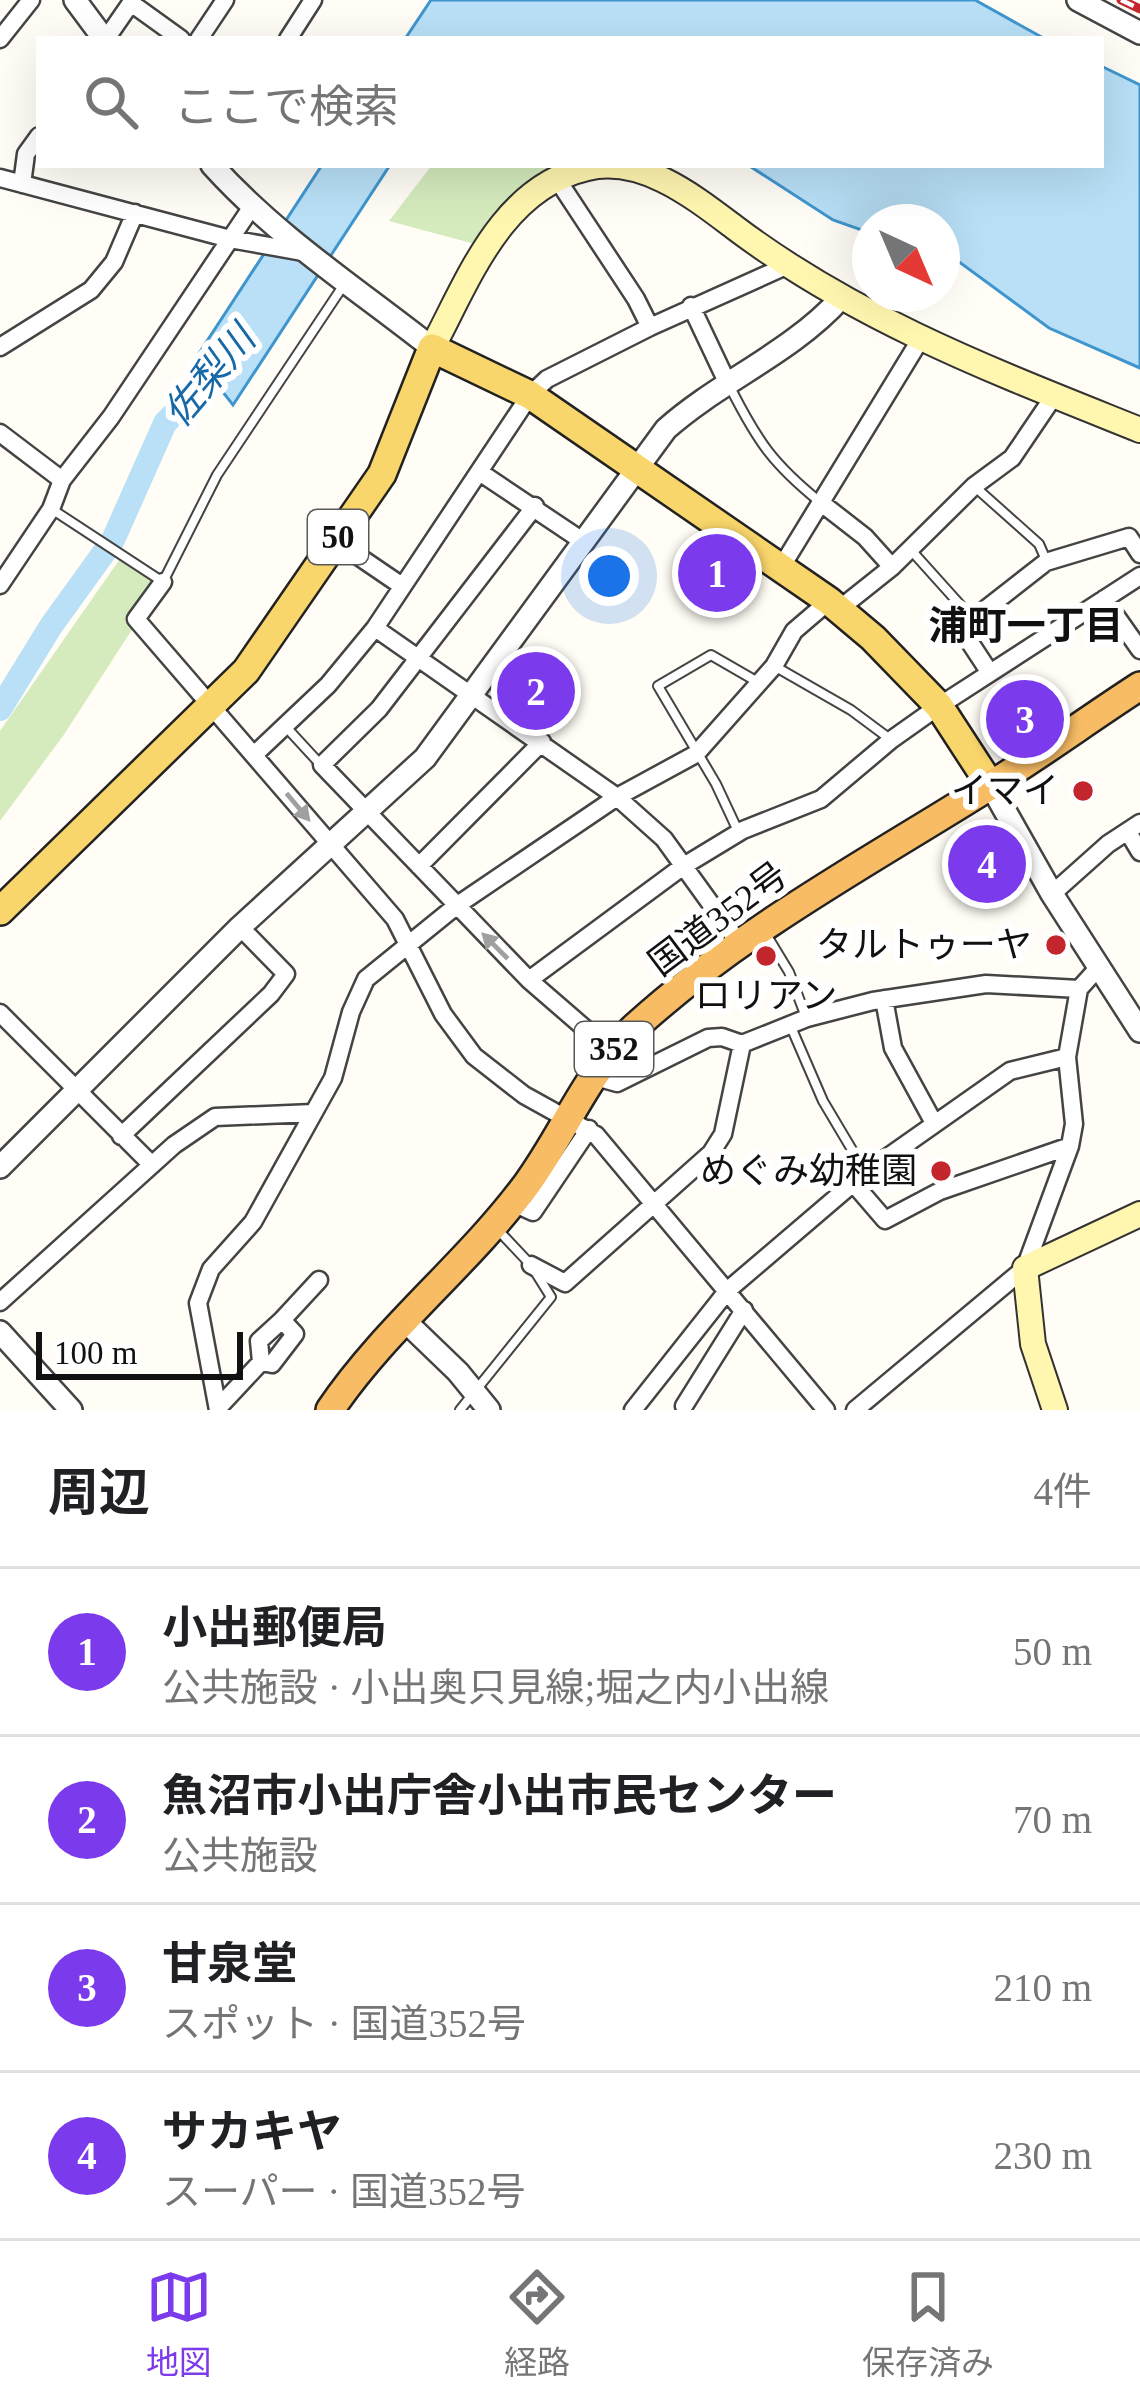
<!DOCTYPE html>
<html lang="ja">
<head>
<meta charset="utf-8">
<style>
  body { margin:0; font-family:"Times New Roman","Noto Sans JP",serif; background:#f6f6f6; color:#202124 }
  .compass { position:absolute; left:852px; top:204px; width:108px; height:108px; border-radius:50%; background:#fff; box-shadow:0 12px 48px #0002; rotate:136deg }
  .scale { position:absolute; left:36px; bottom:30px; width:207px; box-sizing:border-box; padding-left:12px; border:6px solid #111; border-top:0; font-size:33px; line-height:42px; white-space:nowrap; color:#111; -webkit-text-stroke:9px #fff; paint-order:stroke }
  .you { position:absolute; left:609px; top:576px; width:42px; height:42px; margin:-30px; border:9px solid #fff; border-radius:50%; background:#1a73e8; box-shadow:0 0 0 18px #1a73e833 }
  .badge { display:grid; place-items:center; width:78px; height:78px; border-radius:50%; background:#7c3aed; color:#fff; font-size:39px; font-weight:700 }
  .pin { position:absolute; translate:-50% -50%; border:6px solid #fff; box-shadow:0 3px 12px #0006 }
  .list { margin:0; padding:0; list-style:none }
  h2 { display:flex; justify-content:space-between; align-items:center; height:156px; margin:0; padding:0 48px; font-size:51px }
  h2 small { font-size:39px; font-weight:400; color:#757577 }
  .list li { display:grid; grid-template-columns:78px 1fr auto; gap:36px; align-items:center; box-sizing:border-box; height:168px; padding:0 48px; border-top:3px solid #e0e0e0 }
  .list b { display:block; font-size:45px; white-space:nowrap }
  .list p { margin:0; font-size:39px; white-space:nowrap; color:#757577 }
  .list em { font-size:39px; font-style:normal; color:#757577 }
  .icon { flex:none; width:66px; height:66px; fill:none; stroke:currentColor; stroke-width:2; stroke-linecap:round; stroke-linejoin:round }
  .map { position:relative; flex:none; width:1140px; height:1410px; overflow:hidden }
  .search { position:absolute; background:#fff; box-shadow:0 12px 48px #0002; left:36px; right:36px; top:36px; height:132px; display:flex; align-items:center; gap:30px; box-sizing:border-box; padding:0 42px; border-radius:0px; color:#757577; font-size:45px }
  .sheet { height:828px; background:#fff }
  nav { display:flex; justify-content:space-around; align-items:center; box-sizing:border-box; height:168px; border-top:3px solid #e0e0e0; background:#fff; font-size:33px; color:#757577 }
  nav a { display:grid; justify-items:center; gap:6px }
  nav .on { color:#7c3aed }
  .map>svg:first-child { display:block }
  .green { fill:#d5ebbd }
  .water { fill:#b9e0f7; stroke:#3f96cf; stroke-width:3 }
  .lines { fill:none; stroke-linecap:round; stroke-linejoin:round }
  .river { stroke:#b9e0f7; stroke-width:24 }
  .service-casing { stroke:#444; stroke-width:12 }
  .minor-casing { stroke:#444; stroke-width:21 }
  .tertiary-casing { stroke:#444; stroke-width:26 }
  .secondary-casing { stroke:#333; stroke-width:28 }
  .primary-casing { stroke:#222; stroke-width:32 }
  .trunk-casing { stroke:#222; stroke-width:32 }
  .service { stroke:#fff; stroke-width:8 }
  .minor { stroke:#fff; stroke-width:16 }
  .tertiary { stroke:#fff; stroke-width:21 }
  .secondary { stroke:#fff6b0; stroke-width:24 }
  .primary { stroke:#f9d66b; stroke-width:27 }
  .trunk { stroke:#f7bc64; stroke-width:27 }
  .rail-casing { stroke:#c4262e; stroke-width:9 }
  .rail { stroke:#fff; stroke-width:4.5; stroke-dasharray:14; stroke-linecap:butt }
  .oneway { fill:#a0a0a0 }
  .poi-dot { fill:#c4262e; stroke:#fff; stroke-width:4.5 }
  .labels { text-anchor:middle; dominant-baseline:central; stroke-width:12; stroke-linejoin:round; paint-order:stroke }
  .shield { fill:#fff; stroke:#585858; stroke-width:3 }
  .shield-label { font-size:33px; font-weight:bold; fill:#111 }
  .poi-label { font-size:36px; fill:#111; stroke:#fff; text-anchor:end }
  .street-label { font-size:36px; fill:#111; stroke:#fff }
  .water-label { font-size:39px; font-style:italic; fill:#1768a6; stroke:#fff }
  .neighbourhood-label { font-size:39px; font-weight:bold; fill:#111; stroke:#fff }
</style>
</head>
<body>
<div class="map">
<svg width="1140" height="1410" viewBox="0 0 1140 1410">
  <rect width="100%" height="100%" fill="#fffdf5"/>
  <!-- green -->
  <path class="green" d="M432 165H639L557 179 486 247 389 221Z
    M122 556 163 582 63 736 0 821V731Z"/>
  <!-- water -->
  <path class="water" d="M431 0H975L1045 39H405Z
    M1101 66 1140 85V368L1049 328 958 261 942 256V222H870V233L833 220 748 165H1101Z
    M322 165H390L233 405 196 358Z"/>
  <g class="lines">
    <!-- river -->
    <path class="river" d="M0 709 51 626 113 540 165 423 230 357"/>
    <!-- service casing -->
    <g class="service-casing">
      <path id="service" d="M731 389C758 442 773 464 820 502
        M974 486 1039 544 1046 560
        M53 510 163 582 217 475 345 283
        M910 549 972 618
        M776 667 851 710 890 739
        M286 727 321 765
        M738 831 716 784 658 686 711 655 756 681
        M766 934 789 972 806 1017
        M791 1027 823 1101 864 1170
        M460 1410 551 1297 531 1265 498 1230"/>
    </g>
    <!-- minor casing -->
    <g class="minor-casing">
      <path id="minor" d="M131 3 181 39
        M0 39 31 0
        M106 39 133 0
        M199 39 225 0
        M288 39 313 0
        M0 178 230 239 303 252
        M557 179 636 299 650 327
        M22 184 26 154 39 136
        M691 306 727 382
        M0 347 91 290 114 262 135 213
        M0 433 62 480
        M481 473 584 542
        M820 502 865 537 892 567
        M535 506 379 709 322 765 529 980 611 1051
        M336 541 402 586
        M782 566 920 340
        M163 582 136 619 395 919 443 1014 474 1056 524 1095 596 1135 826 1410
        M0 585 51 509 62 480 111 417 251 208
        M1104 599 1140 650
        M838 610 892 567 974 486 1012 458 1054 396
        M375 628 617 797 664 839 739 943
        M990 673 969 641 973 619 1046 562 1129 537 1140 554
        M255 754 328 685 375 628 530 395 547 379 650 327 786 266
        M1128 832 1140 852
        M419 866 542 742
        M1052 894 1108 844 1140 823
        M529 980 682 867 743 830 821 799 891 740 939 706 1140 576
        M884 999 893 1048 934 1123
        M0 1013 152 1165
        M592 1076 617 1083 708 1038 722 1037 742 1044 807 1018 873 1001 986 984 1079 989
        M121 1136 271 994 286 974 240 927
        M854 1184 885 1220 940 1191 1070 1146
        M511 1202 533 1212 589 1129
        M531 1265 565 1283 711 1153 723 1134 742 1044
        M0 1302 174 1145 215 1117 313 1113
        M282 1320 319 1280
        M684 1406 744 1310
        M218 1408 261 1362 272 1364 295 1334 282 1320 259 1341 261 1362
        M218 1410 198 1303 211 1269 253 1222 333 1078 351 1012 366 979 456 906 617 797 696 754 774 666 794 631 829 601
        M633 1410 728 1290 865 1173 1010 1071 1067 1057
        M855 1410 1025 1268 1070 1146 1074 1124 1067 1057 1079 989 1098 968"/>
    </g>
    <!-- tertiary casing -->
    <g class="tertiary-casing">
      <path id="tertiary" d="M75 0 104 39
        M1078 0 1140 33
        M212 165C277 237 356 288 432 348
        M991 786 1052 894 1140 1031
        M0 1167 240 927 425 758 666 429C720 381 791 353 840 299
        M403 1319 458 1372 489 1410
        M0 1332 71 1410"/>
    </g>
    <!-- secondary casing -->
    <g class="secondary-casing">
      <path id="secondary" d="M432 348C469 279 501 188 587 168 641 155 693 196 734 227 857 320 998 373 1140 430
        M1055 1410 1033 1344 1025 1268 1140 1214"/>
    </g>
    <!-- primary casing -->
    <g class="primary-casing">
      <path id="primary" d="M0 911 246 671 382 474 432 348 530 395 829 601 873 638 939 706 991 786"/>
    </g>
    <!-- trunk casing -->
    <g class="trunk-casing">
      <path id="trunk" d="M330 1410C386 1327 467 1265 527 1184 565 1132 587 1071 635 1027 742 930 867 863 988 787 1040 755 1089 719 1140 686"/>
    </g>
    <!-- service -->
    <use href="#service" class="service"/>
    <!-- minor -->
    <use href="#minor" class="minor"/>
    <!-- tertiary -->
    <use href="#tertiary" class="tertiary"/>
    <!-- secondary -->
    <use href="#secondary" class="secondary"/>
    <!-- primary -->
    <use href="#primary" class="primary"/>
    <!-- trunk -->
    <use href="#trunk" class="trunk"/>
    <!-- rail casing -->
    <g class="rail-casing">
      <path id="rail" d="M1121 0 1140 9"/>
    </g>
    <!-- rail -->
    <use href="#rail" class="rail"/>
  </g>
  <!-- one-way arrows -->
  <defs><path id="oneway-solid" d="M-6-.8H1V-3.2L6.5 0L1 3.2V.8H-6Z" transform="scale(3)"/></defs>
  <g class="oneway">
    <use href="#oneway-solid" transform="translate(298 807) rotate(50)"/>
    <use href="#oneway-solid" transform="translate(495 946) rotate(-135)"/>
  </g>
  <!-- markers -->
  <g class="poi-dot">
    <circle cx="1083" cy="791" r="12"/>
    <circle cx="1056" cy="945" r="12"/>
    <circle cx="766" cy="956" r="12"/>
    <circle cx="941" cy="1171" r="12"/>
  </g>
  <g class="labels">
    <!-- shield labels -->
    <g class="shield">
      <rect x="308" y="510" width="60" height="54" rx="9"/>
      <rect x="575" y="1022" width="78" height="54" rx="9"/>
    </g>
    <g class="shield-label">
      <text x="338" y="537">50</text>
      <text x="614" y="1049">352</text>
    </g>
    <!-- poi labels -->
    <g class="poi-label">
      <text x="1059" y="791">イマイ</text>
      <text x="1032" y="945">タルトゥーヤ</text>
      <text x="766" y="996" text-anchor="middle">ロリアン</text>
      <text x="917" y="1171">めぐみ幼稚園</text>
    </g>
    <!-- street labels -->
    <g class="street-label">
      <text transform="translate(718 919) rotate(-37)">国道352号</text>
    </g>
    <!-- water labels -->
    <g class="water-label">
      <text transform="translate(209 376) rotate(-50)">佐梨川</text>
    </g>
    <!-- neighbourhood labels -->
    <g class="neighbourhood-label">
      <text x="1026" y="625">浦町一丁目</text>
    </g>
  </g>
</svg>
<svg class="compass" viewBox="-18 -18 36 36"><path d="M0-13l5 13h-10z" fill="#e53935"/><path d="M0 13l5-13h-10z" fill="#757577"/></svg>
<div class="scale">100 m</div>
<div class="you"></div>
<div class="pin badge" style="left:717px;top:573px">1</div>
<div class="pin badge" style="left:536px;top:691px">2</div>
<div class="pin badge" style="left:1025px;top:719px">3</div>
<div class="pin badge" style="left:987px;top:864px">4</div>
<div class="search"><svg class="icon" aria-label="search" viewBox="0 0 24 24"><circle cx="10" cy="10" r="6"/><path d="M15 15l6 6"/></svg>ここで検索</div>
</div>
<section class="sheet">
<h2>周辺<small>4件</small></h2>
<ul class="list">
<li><span class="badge">1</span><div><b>小出郵便局</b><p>公共施設 · 小出奥只見線;堀之内小出線</p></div><em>50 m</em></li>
<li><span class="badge">2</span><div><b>魚沼市小出庁舎小出市民センター</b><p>公共施設</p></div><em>70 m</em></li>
<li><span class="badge">3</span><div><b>甘泉堂</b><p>スポット · 国道352号</p></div><em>210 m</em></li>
<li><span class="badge">4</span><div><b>サカキヤ</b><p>スーパー · 国道352号</p></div><em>230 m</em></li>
</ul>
</section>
<nav>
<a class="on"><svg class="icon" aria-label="map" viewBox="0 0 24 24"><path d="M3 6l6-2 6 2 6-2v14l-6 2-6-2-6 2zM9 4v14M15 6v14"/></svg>地図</a>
<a><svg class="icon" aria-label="directions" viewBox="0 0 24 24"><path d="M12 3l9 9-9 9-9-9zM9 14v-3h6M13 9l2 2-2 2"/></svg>経路</a>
<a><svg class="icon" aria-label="saved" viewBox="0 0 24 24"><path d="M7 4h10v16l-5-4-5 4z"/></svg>保存済み</a>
</nav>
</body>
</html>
